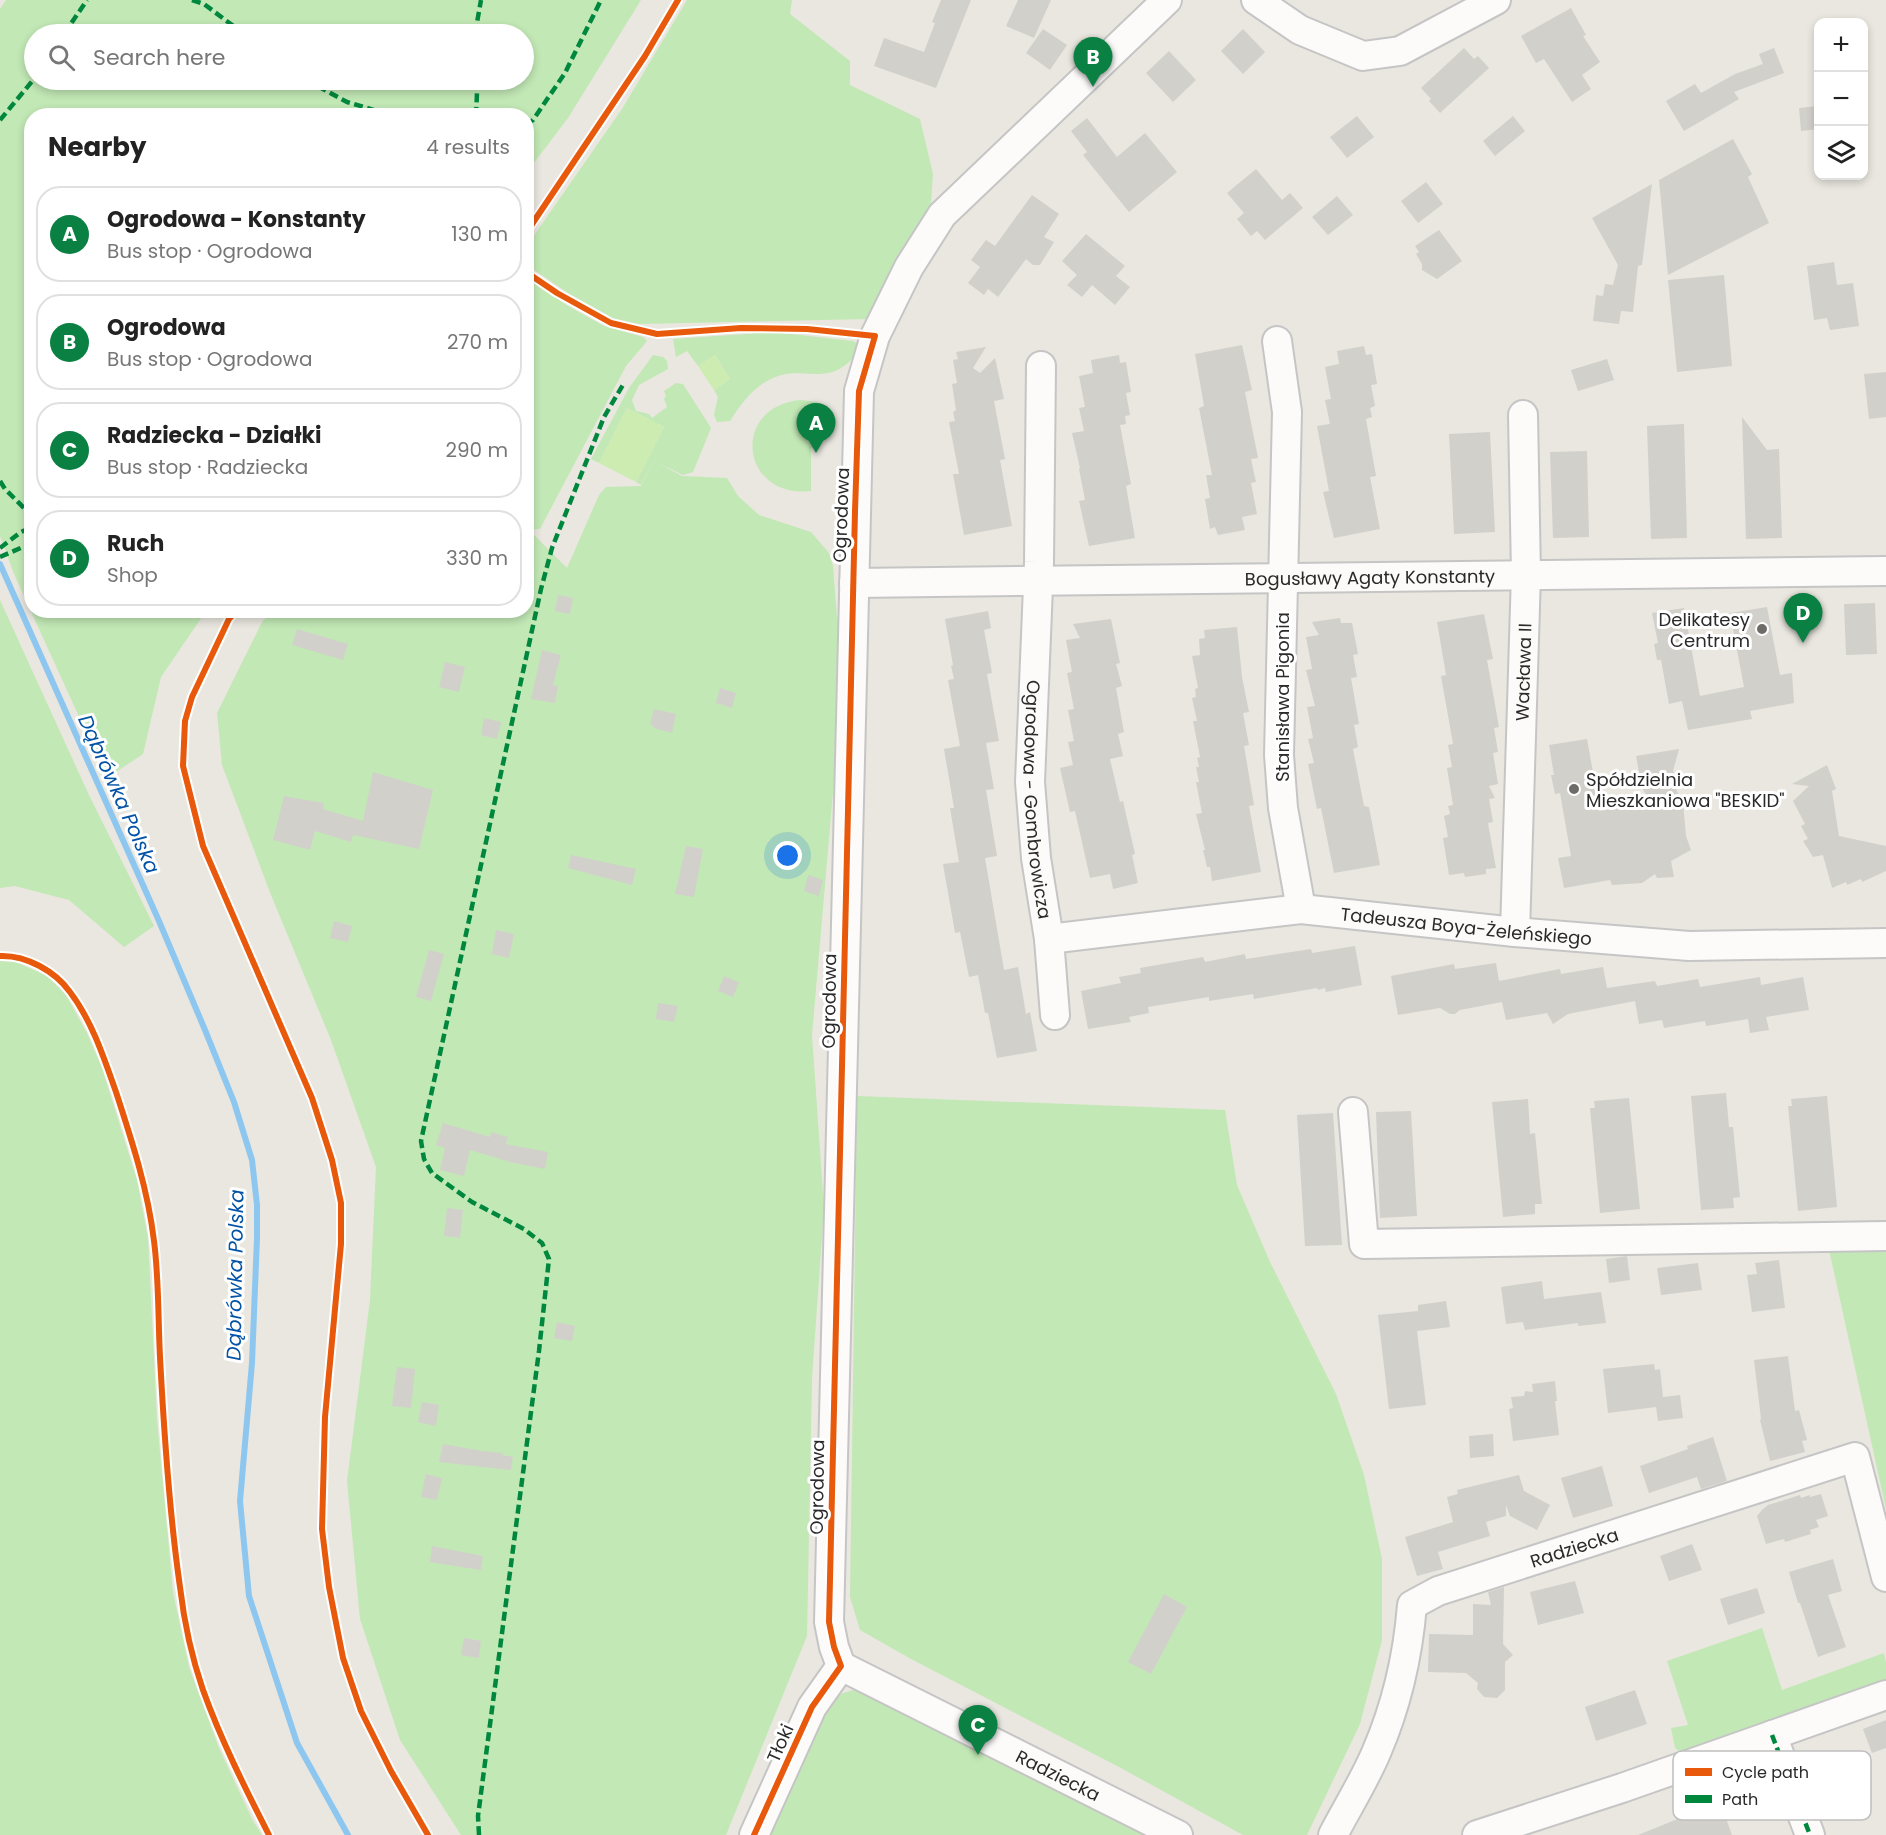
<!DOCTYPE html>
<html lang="en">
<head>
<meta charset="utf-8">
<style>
  body { margin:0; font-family:Poppins,sans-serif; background:#f2f2f2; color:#222 }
  .controls { position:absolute; right:18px; top:18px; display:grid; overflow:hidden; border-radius:12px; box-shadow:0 3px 9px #0003 }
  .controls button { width:54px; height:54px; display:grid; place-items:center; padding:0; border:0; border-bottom:2px solid #e0e0e0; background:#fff; color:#222; font:30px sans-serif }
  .you { position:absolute; left:788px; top:856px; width:21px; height:21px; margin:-15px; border:4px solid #fff; border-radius:50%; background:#1a73e8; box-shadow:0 0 0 9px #1a73e833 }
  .badge { display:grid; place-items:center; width:39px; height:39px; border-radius:50%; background:#0b8043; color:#fff; font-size:20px; font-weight:700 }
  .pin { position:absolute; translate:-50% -50px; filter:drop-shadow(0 2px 3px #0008) }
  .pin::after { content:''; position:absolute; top:32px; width:21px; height:18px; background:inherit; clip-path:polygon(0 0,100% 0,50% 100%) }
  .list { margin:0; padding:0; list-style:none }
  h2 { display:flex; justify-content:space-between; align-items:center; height:78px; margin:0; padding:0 24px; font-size:26px }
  h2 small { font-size:20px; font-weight:400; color:#767676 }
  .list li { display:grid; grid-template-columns:39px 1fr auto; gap:18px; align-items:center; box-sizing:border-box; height:96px; margin:0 12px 12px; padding:0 12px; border:2px solid #e0e0e0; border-radius:24px }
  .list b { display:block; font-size:22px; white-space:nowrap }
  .list p { margin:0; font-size:20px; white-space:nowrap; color:#767676 }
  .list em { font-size:20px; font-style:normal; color:#767676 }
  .icon { flex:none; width:33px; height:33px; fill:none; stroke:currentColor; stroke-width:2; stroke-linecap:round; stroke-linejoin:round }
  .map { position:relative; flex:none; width:1886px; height:1835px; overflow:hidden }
  .search { position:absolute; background:#fff; box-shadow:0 3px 9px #0003; left:24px; top:24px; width:510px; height:66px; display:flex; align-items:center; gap:15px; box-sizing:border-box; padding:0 21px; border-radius:33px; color:#767676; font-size:22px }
  .panel { position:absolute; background:#fff; box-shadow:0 3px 9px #0003; left:24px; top:108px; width:510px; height:510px; border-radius:24px }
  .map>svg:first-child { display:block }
  .green { fill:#c2e8b5; fill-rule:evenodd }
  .pitch { fill:#cdecb2 }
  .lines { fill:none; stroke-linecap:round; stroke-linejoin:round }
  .stream { stroke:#8dc7f0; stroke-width:6 }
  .building { fill:#d2d0cb }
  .minor-casing { stroke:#c6c5c5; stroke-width:32 }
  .minor { stroke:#fcfbfa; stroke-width:28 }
  .quiet { stroke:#00873e; stroke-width:4.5; stroke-dasharray:9 4.5; stroke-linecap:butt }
  .cycleway-casing { stroke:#fff; stroke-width:10 }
  .cycleway { stroke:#e8590c; stroke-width:6 }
  .poi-dot { fill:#6d6c69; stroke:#fff; stroke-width:2 }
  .labels { text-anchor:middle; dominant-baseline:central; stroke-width:6; stroke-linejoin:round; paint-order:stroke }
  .street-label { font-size:18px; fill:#2a2a2a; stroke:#fff }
  .poi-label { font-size:18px; fill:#2a2a2a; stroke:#fff; text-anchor:end }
  .water-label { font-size:20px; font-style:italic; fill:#0252a6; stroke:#fff }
  .key { fill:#fff; stroke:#bfbfbf; stroke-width:1.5 }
  .key-label { font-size:16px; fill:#2a2a2a }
</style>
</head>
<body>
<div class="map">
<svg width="1886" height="1835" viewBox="0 0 1886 1835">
  <rect width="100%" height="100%" fill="#e9e7df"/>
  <!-- green -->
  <path class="green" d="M6 0H641L568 118 527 172 526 116H32V610L206 611 161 677 143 754 107 778 14 574 0 536V9ZM34 34H524V80H34Z
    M687 0H792L790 14 850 61V85L920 119 933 174 931 203 869 319 639 324 613 318 568 293 527 265 526 247 622 109Z
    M527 278 568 306 604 326 643 337 647 341 626 366 540 529 529 530 567 568 599 495 606 487 641 486 654 460 641 485 636 482 664 427 627 408 599 463 591 459 629 388 653 355 663 357 667 361 668 369 639 385 632 400 636 411 649 414 652 418 667 407 664 399 666 396 664 391 676 383 683 384 711 428 693 472 683 475 658 463 682 476 727 478 738 496 759 515 811 532 829 553 833 566 837 618H842L839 723 812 1035 824 1208 812 1378 807 1636 726 1835H461L400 1740 360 1619 347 1481 370 1300 376 1167 331 1040 271 895 222 765 217 713 262 622 272 611 526 610Z
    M773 332 853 341 864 348C855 356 846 367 835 371 822 376 808 373 794 373 763 375 745 397 730 421L717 422 714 415 718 397 714 390 730 379 715 355 698 366 687 351 676 357 673 339Z
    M801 400 817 402V448H811V491C740 499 730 406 801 400Z
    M0 600 88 793 154 926 124 947 69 900 15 886 0 888Z
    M0 961 16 962 47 976 66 995 87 1033 102 1068 137 1180 148 1238 157 1420 173 1592 189 1667 219 1748 252 1819 262 1835H0Z
    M857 1096 1225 1110 1237 1185 1270 1262 1336 1394 1364 1475 1382 1559V1640L1360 1724 1307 1835H1243L1119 1767 911 1659 860 1630 850 1597Z
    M1828 1245H1886V1509Z
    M1762 1628 1782 1690 1884 1653 1886 1663V1684L1682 1753 1675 1748 1671 1728 1688 1725 1667 1661Z
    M857 1689 1159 1835H768L829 1703 840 1694Z"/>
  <!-- pitch -->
  <path class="pitch" d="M715 355 730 379 714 390 698 366Z
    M627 408 664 427 636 482 599 463Z"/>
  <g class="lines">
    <!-- stream -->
    <path class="stream" d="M0 564 159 921 205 1030 234 1102 252 1160 257 1205V1238L252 1363 240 1501 249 1596 297 1743 348 1835"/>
  </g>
  <!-- building -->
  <path class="building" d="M941 0H971L936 88 874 66 884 38 924 52 935 23 932 22Z
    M1018 0H1051L1034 38 1006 26Z
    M1571 8 1586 35 1583 36 1600 62 1582 75 1591 89 1572 102 1544 59 1536 63 1521 36Z
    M1043 29 1067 45 1050 70 1026 53Z
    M1243 29 1265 52 1243 74 1221 51Z
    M1464 48 1474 59 1478 56 1489 68 1440 113 1429 101 1431 99 1421 88Z
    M1774 48 1784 73 1734 92 1739 99 1684 131 1666 101 1695 84 1701 93 1735 74 1763 64 1759 54Z
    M1169 51 1196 80 1173 102 1146 73Z
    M1818 106V129L1801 131 1799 108Z
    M1357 116 1374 137 1347 158 1330 137Z
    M1513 116 1525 131 1495 156 1483 141Z
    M1087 118 1117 157 1145 133 1177 172 1129 212 1083 155 1087 152 1071 131Z
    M1733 139 1752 174 1748 177 1769 223 1668 275 1659 180Z
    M1256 169 1282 200 1290 193 1303 208 1265 240 1257 231 1251 236 1237 219 1244 213 1227 193Z
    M1426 182 1443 204 1418 223 1401 201Z
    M1652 184 1642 265 1638 266 1633 312 1621 311 1619 324 1593 321 1596 295 1603 296 1605 284 1613 285 1618 265 1592 218Z
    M1032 195 1059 214 1044 237 1054 242 1040 265H1033L1026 259 998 297 988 289 984 295 968 283 980 267 971 260 986 240 995 246Z
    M1337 196 1353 215 1328 235 1312 217Z
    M1439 230 1462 261 1437 279 1422 270V264L1416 254 1419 252 1415 246Z
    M1086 234 1125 266 1116 276 1130 287 1115 305 1092 285 1082 297 1067 285 1077 275 1062 261Z
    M1834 262 1837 285 1853 283 1859 326 1830 330 1827 318 1814 320 1807 266Z
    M1724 275 1732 366 1677 372 1668 280Z
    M1242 345 1252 390 1245 392 1258 458 1251 459 1256 482 1251 483 1257 514 1242 517 1245 530 1218 535 1215 527 1210 529 1205 499 1210 498 1206 475H1212L1199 408 1204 406 1195 354Z
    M1364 346 1366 355 1372 354 1377 384 1371 385 1375 406 1370 408 1372 417 1366 419 1376 476 1370 477 1380 529 1334 538 1323 492 1329 491 1317 426 1330 424 1325 400 1331 399 1325 367 1339 364 1337 351Z
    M986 347 973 368 980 373 995 358 1004 399 994 401 1005 459 1000 460 1012 526 964 535 953 474H959L949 422 955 421 953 412 956 410 952 384 957 383 953 360 958 359 956 352Z
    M1119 355 1120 363 1126 362 1131 392 1126 393 1130 415 1125 416 1126 424 1120 425 1131 484 1126 486 1135 538 1089 546 1079 501 1085 500 1079 469 1080 468 1072 433 1084 431 1079 408 1085 407 1079 376 1093 373 1091 360Z
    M1607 359 1614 380 1578 391 1571 370Z
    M1886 372V417L1869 419 1864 374Z
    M1742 417 1767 450 1779 449 1782 538 1746 539Z
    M1684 424 1687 538 1651 539 1647 426Z
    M1490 432 1495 532 1454 534 1449 434Z
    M1587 451 1589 537 1553 538 1550 452Z
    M558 595 573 598 570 614 555 611Z
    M1875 603 1877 654 1846 655 1844 604Z
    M1767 607 1780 675 1792 673 1794 703 1750 711 1752 719 1688 730 1682 701 1669 704 1661 660H1657L1654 644 1658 643 1652 613 1684 608 1700 696 1744 687 1730 613Z
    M988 611 991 628 984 630 992 673 987 674 999 741 986 743 994 789 986 790 997 856 985 858 1004 970 1018 967 1026 1014 1030 1012 1037 1051 997 1058 988 1013H985L978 975 969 977 960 932 955 933 943 864 959 862 950 808H954L944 749 960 746 948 680 954 679 951 666 953 665 945 619Z
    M1484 614 1493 659 1487 660 1499 727 1494 728 1498 752 1493 753 1498 784 1489 786 1495 798 1489 799 1493 822 1488 823 1496 868 1486 869V874L1465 877 1464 873 1449 875 1443 838 1448 837 1444 816 1450 814 1448 806 1453 805 1447 768 1452 767 1448 745 1453 744 1441 676 1446 675 1437 622Z
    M1340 618 1341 623H1352L1358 654 1353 655 1357 677 1351 678 1359 724 1354 725 1358 747 1353 749 1364 806 1369 807 1380 865 1334 873 1321 808 1317 809 1308 764 1314 763 1308 739 1313 738 1307 707 1315 706 1306 670 1312 669 1306 637 1319 635 1312 622Z
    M1111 619 1120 663 1116 664 1122 686 1116 688 1124 732 1118 734 1123 756 1110 759 1120 802 1123 801 1135 854 1132 855 1138 883 1113 889 1110 874 1090 878 1075 811 1070 812 1060 768 1073 765 1068 742 1074 741 1068 710 1074 709 1067 673 1072 672 1066 640 1080 638 1073 624Z
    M1237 627 1242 677 1249 712 1243 713 1249 745 1244 746 1254 805 1249 806 1261 872 1212 881 1210 867H1207L1203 850H1205L1196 814 1202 813 1196 782H1199L1196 767H1199L1197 758 1200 757 1193 721H1197L1192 698 1196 697 1195 689 1198 688 1192 656 1200 655 1199 639 1205 638 1204 630Z
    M297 629 348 644 343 660 292 645Z
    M542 650 561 655 553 685 558 686 555 703 531 699Z
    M445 662 465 667 459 692 439 687Z
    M720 688 736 693 732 708 716 703Z
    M654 709 676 714 672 733 654 728V726L650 724Z
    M484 718 501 722 497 739 481 735Z
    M1587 739 1593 772 1591 773 1599 811 1651 803 1642 788 1636 756 1679 749 1673 771 1678 781 1673 783 1683 803 1686 836 1691 850 1671 861 1674 877 1657 878 1655 874 1642 883 1612 885 1610 880 1564 888 1558 858 1571 856 1560 793 1555 794 1551 775H1554L1549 745Z
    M1827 765 1836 789 1832 791 1839 836 1886 846V871L1862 882 1861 879 1847 885 1846 882 1832 888 1823 855 1813 857 1803 841 1808 839 1801 826 1805 824 1793 801 1809 786 1792 784Z
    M373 772 433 790 419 849 353 835 351 842 315 831 310 850 273 840 284 796 324 803 323 809 363 821Z
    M686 846 703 849 694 897 675 894Z
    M571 855 636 869 632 885 568 868Z
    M808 875 823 880 819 896 804 891Z
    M334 921 352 926 348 942 330 938Z
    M496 930 514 934 509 958 492 954Z
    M1355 946 1362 985 1326 992 1325 988 1318 990 1317 988 1254 999 1253 994 1209 1001V997L1148 1007 1149 1013 1129 1017 1131 1022 1088 1029 1081 991 1121 983 1119 977 1141 973 1140 968 1203 957 1205 962 1245 954 1246 959 1311 949 1312 953Z
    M429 950 444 954 431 1001 416 997Z
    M1496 963 1499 981 1560 969 1561 974 1603 967 1607 988 1655 981 1657 986 1698 979 1700 987 1760 977 1761 985 1803 977 1809 1010 1766 1017 1769 1030 1750 1033 1748 1019 1706 1026 1705 1021 1664 1028 1662 1020 1639 1024 1635 1001 1568 1014 1553 1024 1547 1013 1506 1020 1502 1002 1460 1010 1455 1014H1450L1440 1008 1398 1015 1391 976 1454 964 1455 969Z
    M724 976 739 982 733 997 718 991Z
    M658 1003 678 1006 674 1022 656 1019Z
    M1726 1093 1729 1127H1733L1740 1197 1733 1198 1734 1208 1701 1210 1691 1096Z
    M1827 1096 1837 1207 1798 1211 1788 1106H1792L1791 1099Z
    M1629 1098 1640 1209 1600 1213 1590 1108H1595L1594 1101Z
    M1528 1099 1530 1134 1535 1133 1542 1204H1535V1214L1503 1217 1492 1102Z
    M1411 1111 1417 1216 1380 1218 1376 1112Z
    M1333 1113 1342 1245 1305 1246 1297 1115Z
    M443 1123 490 1137 491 1132 508 1137 506 1144 548 1152 545 1169 510 1162 470 1150 464 1176 440 1170 445 1148 436 1145Z
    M447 1208 463 1210 460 1238 444 1236Z
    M1627 1256 1630 1280 1609 1283 1606 1259Z
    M1779 1260 1785 1308 1752 1312 1747 1275 1757 1274 1755 1263Z
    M1698 1263 1702 1290 1661 1295 1657 1268Z
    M1542 1281 1544 1299 1601 1292 1606 1323 1578 1326V1323L1525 1330 1523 1322 1506 1324 1501 1287Z
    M1446 1301 1450 1327 1417 1331 1426 1405 1389 1409 1378 1315 1418 1311V1305Z
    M557 1322 575 1326 572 1341 554 1338Z
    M1788 1356 1795 1411 1799 1410 1807 1440 1802 1441 1805 1452 1770 1461 1760 1420 1761 1419 1754 1360Z
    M1654 1364 1655 1370 1660 1369 1663 1397 1680 1395 1683 1418 1658 1421 1656 1407 1608 1413 1603 1369Z
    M397 1367 415 1369 411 1408 392 1406Z
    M1555 1381 1557 1401H1555L1559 1435 1513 1441 1509 1409 1513 1408 1511 1397 1524 1396 1525 1391 1533 1392 1532 1384Z
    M422 1402 439 1405 436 1426 418 1422Z
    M1493 1434 1494 1456 1470 1458 1469 1436Z
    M1713 1437 1727 1481 1701 1489 1697 1477 1649 1493 1640 1466 1688 1449 1687 1446Z
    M443 1444 483 1451 503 1453 502 1455 513 1457 511 1470 439 1462Z
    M1602 1466 1613 1506 1573 1518 1561 1478Z
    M426 1474 442 1478 437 1500 421 1497Z
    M1519 1475 1524 1491 1550 1505 1537 1530 1510 1516 1506 1505V1516L1486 1522 1490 1536 1438 1552 1443 1569 1417 1576 1405 1537 1453 1522 1447 1497 1458 1494 1457 1490Z
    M1821 1494 1828 1516 1816 1520 1819 1527 1810 1530 1811 1534 1785 1542 1784 1539 1766 1544 1757 1516 1762 1510 1768 1505 1800 1495 1801 1498 1810 1495V1497Z
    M1692 1544 1702 1570 1669 1581 1660 1556Z
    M432 1546 483 1556 481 1570 430 1562Z
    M1833 1559 1842 1591 1828 1595 1846 1647 1818 1657 1800 1603H1798L1789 1572Z
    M1575 1581 1584 1613 1538 1625 1530 1592Z
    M1504 1587 1503 1644 1513 1655 1505 1662V1690L1497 1698 1484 1697 1477 1689 1478 1683 1466 1673 1428 1672 1429 1634 1473 1635V1604L1491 1605 1488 1592Z
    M1757 1588 1765 1613 1728 1625 1720 1599Z
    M1164 1594 1187 1607 1151 1674 1128 1662Z
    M464 1638 481 1641 479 1658 461 1655Z
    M1635 1690 1647 1724 1596 1741 1585 1707Z
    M1886 1720V1748L1872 1753 1863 1729Z
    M1722 1807 1732 1835H1638L1690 1814 1691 1818Z"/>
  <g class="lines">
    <!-- minor casing -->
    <g class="minor-casing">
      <g id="minor">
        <path d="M1256 0 1300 30 1363 56 1400 51 1496 0"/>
        <path d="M1277 341 1287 412 1279 755 1283 808 1301 909"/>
        <path id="s1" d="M1041 366 1039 562 1030 782 1036 858 1049 939 1055 1015"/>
        <path id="s2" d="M854 583 1886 571"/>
        <path id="s3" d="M1515 932 1526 574 1523 415"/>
        <path id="s4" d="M1049 939 1301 909 1515 932 1689 946 1886 943"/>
        <path d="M1353 1112 1364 1244 1886 1236"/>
        <path d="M841 1666 834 1647 829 1622 859 391 875 336 909 267 942 215 1167 0"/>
        <path id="s5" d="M841 1666 1178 1835"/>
        <path d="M1772 1735 1810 1835"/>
        <path d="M754 1835 812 1707 841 1666"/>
        <path id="s6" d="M1333 1835C1347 1808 1364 1781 1376 1753 1396 1707 1408 1655 1412 1605L1438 1591 1855 1457 1886 1577"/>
        <path d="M1477 1835 1622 1788 1886 1695"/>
      </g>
    </g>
    <!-- minor -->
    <use href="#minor" class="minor"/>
    <!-- quiet -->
    <path class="quiet" d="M192 0 204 4 244 34
      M64 34 87 0
      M475 34 481 0
      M306 80 347 102 394 116
      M475 80 477 93 476 116
      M0 120 34 79
      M526 125 533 120 565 73 601 0
      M0 481 5 489 32 516
      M0 548 21 532 32 527
      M0 557 32 543
      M1772 1735 1810 1835
      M479 1835 478 1816 539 1351 549 1259 542 1243 524 1229 472 1202 432 1173 424 1159 421 1141 541 589 552 548 604 417 624 383"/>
    <!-- cycleway casing -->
    <g class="cycleway-casing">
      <path id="cycleway" d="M526 233 645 56 678 0
        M526 272 557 293 611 323 657 334 741 328 807 329 875 336 859 391 855 511 829 1622 834 1647 841 1666 812 1707 754 1835
        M237 610 229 619 192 697 185 721 183 766 203 846 312 1098 332 1160 341 1203V1244L325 1417 322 1529 329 1587 343 1658 361 1711 391 1771 428 1835
        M0 956C26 955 55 971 70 992 92 1021 104 1058 116 1092 132 1141 148 1190 154 1241 159 1279 158 1319 160 1357 164 1433 169 1511 180 1587 184 1621 192 1658 203 1690 221 1740 245 1788 269 1835"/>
    </g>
    <!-- cycleway -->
    <use href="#cycleway" class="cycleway"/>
  </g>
  <!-- markers -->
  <g class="poi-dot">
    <circle cx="1762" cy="629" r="6"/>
    <circle cx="1574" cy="789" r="6"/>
  </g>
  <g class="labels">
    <!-- street labels -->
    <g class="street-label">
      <text transform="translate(841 515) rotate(-88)">Ogrodowa</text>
      <text stroke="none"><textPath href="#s2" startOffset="516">Bogusławy Agaty Konstanty</textPath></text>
      <text stroke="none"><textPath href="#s3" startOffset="260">Wacława II</textPath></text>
      <text transform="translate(1282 697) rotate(-90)">Stanisława Pigonia</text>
      <text stroke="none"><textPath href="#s1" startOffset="434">Ogrodowa - Gombrowicza</textPath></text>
      <text stroke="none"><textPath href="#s4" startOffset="420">Tadeusza Boya-Żeleńskiego</textPath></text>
      <text transform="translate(829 1001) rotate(-89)">Ogrodowa</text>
      <text transform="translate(817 1487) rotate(-89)">Ogrodowa</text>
      <text stroke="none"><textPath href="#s6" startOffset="418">Radziecka</textPath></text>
      <text transform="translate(780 1743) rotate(-66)">Tłoki</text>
      <text stroke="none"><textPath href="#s5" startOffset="243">Radziecka</textPath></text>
    </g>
    <!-- poi labels -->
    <g class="poi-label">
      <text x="1750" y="619">Delikatesy<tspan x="1750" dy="21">Centrum</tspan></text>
      <text x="1586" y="779" text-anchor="start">Spółdzielnia<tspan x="1586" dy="21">Mieszkaniowa "BESKID"</tspan></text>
    </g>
    <!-- water labels -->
    <g class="water-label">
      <text transform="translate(119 794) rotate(66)">Dąbrówka Polska</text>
      <text transform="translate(235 1275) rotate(-89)">Dąbrówka Polska</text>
    </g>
  </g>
  <!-- legend -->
  <rect x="1673" y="1751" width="198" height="69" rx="9" class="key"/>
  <rect x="1685" y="1768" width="27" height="8" fill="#e8590c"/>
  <rect x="1685" y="1795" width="27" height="8" fill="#00873e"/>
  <g class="key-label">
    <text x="1722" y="1778">Cycle path</text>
    <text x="1722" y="1805">Path</text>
  </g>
</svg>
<div class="controls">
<button>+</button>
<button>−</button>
<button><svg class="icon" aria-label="layers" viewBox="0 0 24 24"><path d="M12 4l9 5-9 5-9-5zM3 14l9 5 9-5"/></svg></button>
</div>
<div class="you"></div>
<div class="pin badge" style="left:816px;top:453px">A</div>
<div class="pin badge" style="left:1093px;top:87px">B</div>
<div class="pin badge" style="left:978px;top:1755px">C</div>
<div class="pin badge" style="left:1803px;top:643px">D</div>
<div class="search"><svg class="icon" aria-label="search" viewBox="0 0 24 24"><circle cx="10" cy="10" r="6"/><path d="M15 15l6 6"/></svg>Search here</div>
<section class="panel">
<h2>Nearby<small>4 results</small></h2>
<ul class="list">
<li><span class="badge">A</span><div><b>Ogrodowa - Konstanty</b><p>Bus stop · Ogrodowa</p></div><em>130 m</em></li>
<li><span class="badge">B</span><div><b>Ogrodowa</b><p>Bus stop · Ogrodowa</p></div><em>270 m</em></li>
<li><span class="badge">C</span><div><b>Radziecka - Działki</b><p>Bus stop · Radziecka</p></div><em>290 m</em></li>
<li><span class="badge">D</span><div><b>Ruch</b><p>Shop</p></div><em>330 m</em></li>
</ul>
</section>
</div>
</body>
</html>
